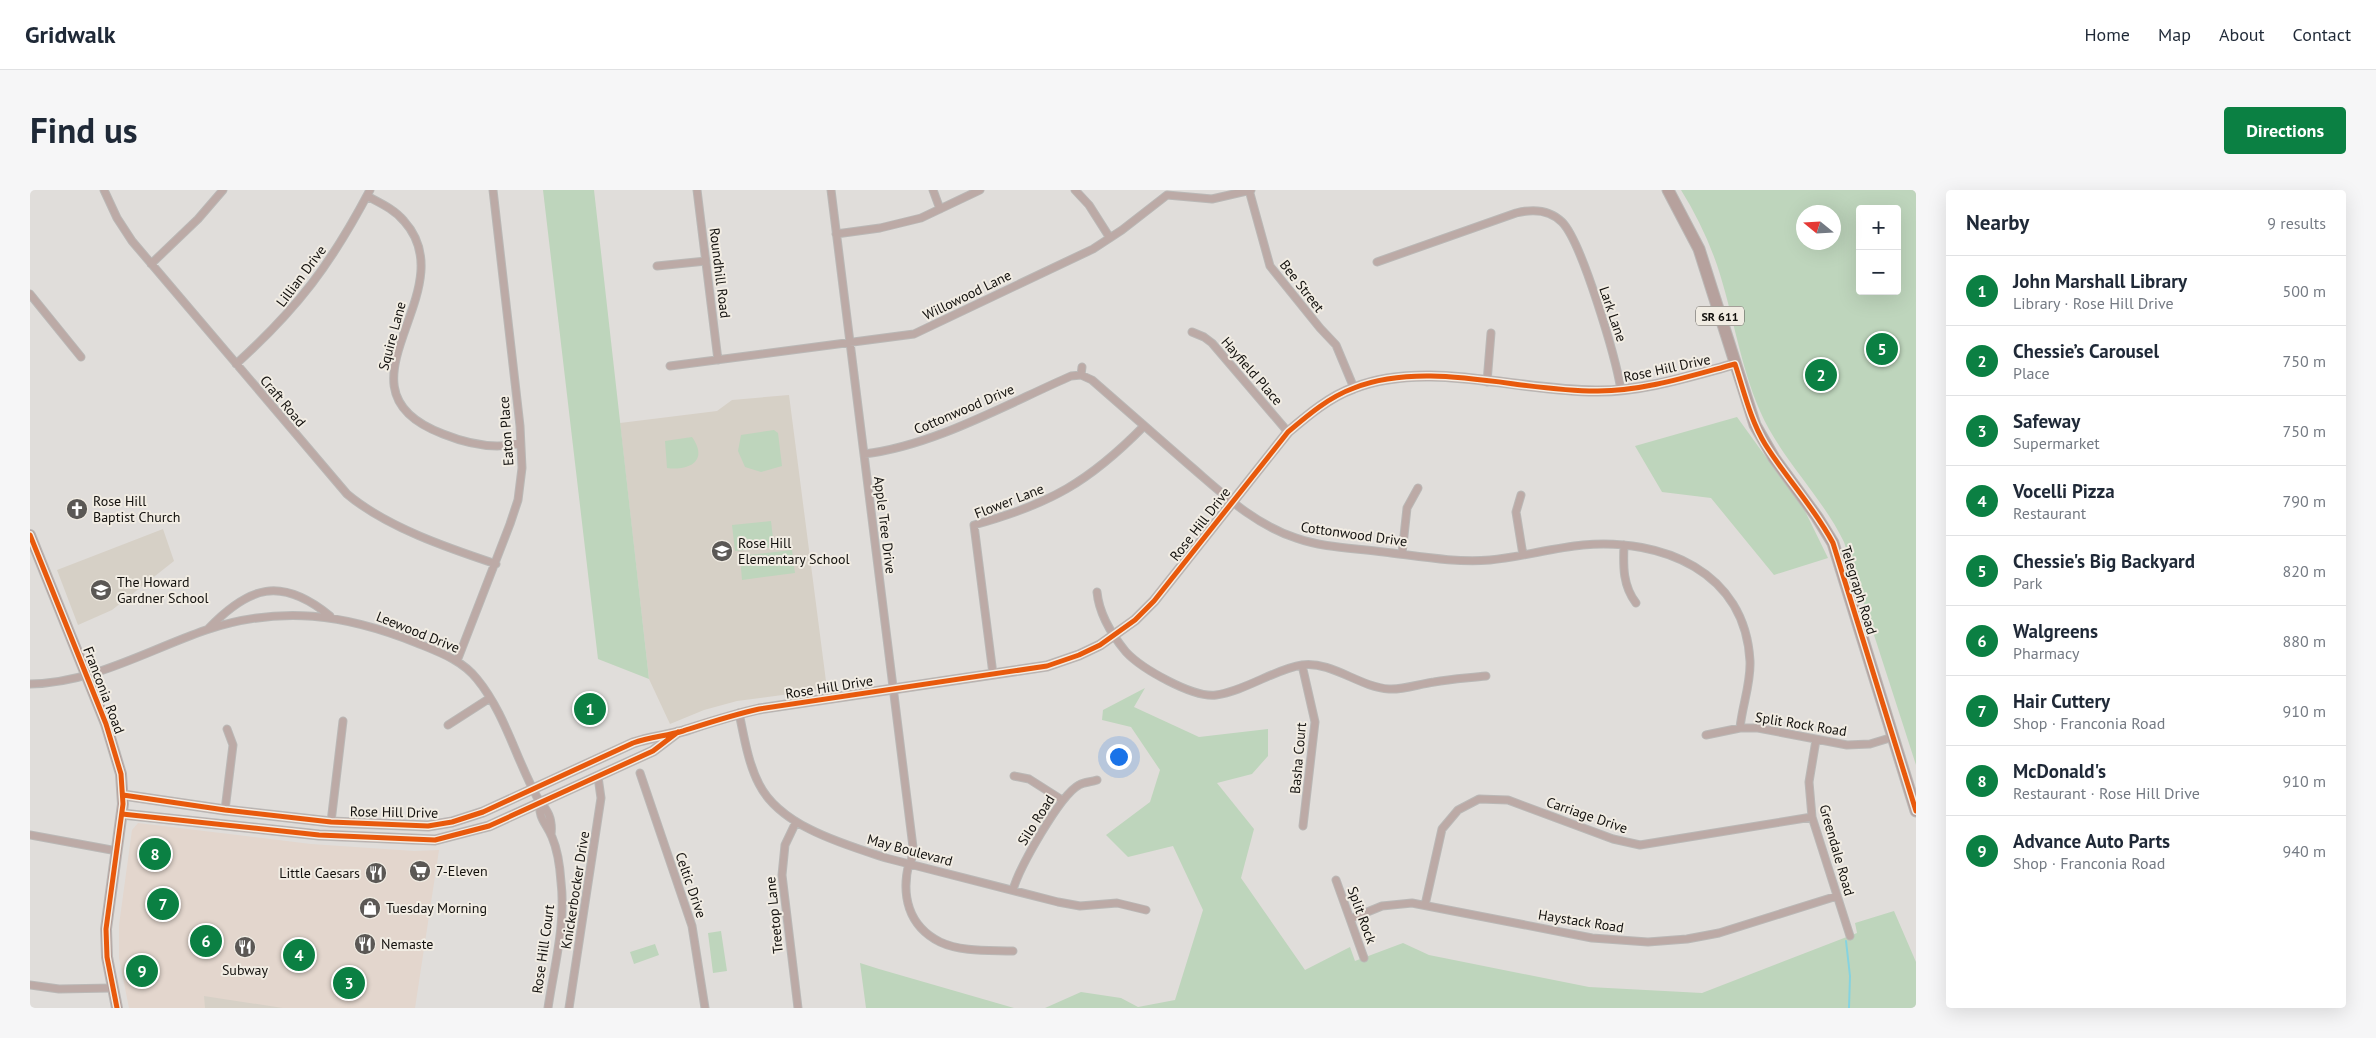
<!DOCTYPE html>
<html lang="en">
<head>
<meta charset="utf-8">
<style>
  body { margin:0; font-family:"PT Sans",sans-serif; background:#f6f6f7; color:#1f2937 }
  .controls { position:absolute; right:15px; top:15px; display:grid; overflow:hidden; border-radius:5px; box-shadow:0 5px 20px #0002 }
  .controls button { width:45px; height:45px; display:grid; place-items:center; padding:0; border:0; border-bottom:1px solid #e0e1e3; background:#fff; color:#1f2937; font:25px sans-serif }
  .compass { position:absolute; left:1766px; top:15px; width:45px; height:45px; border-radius:50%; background:#fff; box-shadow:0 5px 20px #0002; rotate:288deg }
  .you { position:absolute; left:1088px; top:566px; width:18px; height:18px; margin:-12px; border:4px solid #fff; border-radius:50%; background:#1a73e8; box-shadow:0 0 0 8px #1a73e833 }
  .badge { display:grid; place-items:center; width:32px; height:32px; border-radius:50%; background:#0b8043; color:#fff; font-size:16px; font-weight:700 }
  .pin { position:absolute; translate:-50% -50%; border:2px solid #fff; box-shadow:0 1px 5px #0006 }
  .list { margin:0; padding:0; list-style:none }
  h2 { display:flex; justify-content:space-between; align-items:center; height:65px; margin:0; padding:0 20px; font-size:21px }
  h2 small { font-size:16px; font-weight:400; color:#747a83 }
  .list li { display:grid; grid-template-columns:32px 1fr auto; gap:15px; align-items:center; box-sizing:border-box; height:70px; padding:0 20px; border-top:1px solid #e0e1e3 }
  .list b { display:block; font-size:19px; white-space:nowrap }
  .list p { margin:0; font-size:16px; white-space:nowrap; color:#747a83 }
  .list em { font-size:16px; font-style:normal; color:#747a83 }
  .map { position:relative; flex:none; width:1886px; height:818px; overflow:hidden; border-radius:5px }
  header { display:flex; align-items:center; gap:30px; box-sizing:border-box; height:70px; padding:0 25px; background:#fff; border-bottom:1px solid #e0e1e3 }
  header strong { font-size:24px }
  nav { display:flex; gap:28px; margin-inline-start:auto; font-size:18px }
  .intro { display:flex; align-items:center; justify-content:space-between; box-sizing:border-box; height:120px; padding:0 30px }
  h1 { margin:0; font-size:35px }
  .button { padding:12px 22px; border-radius:5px; background:#0b8043; color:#fff; font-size:18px; font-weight:700 }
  main { display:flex; gap:30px; padding:0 30px }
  aside { flex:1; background:#fff; border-radius:5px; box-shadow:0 5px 20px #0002 }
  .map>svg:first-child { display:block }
  .commercial { fill:#e3d6cd }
  .built { fill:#d6d0c6 }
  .green { fill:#bed5bc; fill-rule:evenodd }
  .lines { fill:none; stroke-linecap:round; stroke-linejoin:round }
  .stream { stroke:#85d3e0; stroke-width:2 }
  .minor-casing { stroke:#bab8b6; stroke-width:9 }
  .tertiary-casing { stroke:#bab8b6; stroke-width:11 }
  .secondary-casing { stroke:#bab8b6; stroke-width:12 }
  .primary-casing { stroke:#bab8b6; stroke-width:13 }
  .minor { stroke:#bcaaa6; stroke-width:7 }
  .tertiary { stroke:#bcaaa6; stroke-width:9 }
  .secondary { stroke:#b59f9a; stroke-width:10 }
  .primary { stroke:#b6a19d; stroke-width:11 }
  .cycleway-casing { stroke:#f1ece3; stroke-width:8 }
  .cycleway { stroke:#e8590c; stroke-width:5 }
  .labels { text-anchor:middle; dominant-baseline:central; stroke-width:4; stroke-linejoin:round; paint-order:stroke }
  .shield { fill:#f1ece3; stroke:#56534e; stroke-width:1 }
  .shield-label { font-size:12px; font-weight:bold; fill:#13110e }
  .street-label { font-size:14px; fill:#13110e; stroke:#f1ece3 }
  .poi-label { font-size:14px; fill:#13110e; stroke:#f1ece3; text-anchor:start }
</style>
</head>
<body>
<header>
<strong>Gridwalk</strong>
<nav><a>Home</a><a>Map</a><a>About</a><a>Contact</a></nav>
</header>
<div class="intro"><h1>Find us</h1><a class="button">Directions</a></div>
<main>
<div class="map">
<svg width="1886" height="818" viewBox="0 0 1886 818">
  <rect width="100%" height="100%" fill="#e0ddda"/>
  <!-- commercial -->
  <path class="commercial" d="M108 633 281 654 384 661 409 660 385 818H249L175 807V818H99L89 768V735L102 640Z"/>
  <!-- built -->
  <path class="built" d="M759 205 797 499 707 511 674 520 640 534 619 489 590 233 687 221 702 210Z
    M133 339 144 371 82 420 48 435 27 380Z
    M174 806 253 818H175Z"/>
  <!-- green -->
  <path class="green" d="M513 0H564L619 489 568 469Z
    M1651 0H1886V575L1814 352C1791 305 1751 269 1730 221 1710 175 1703 123 1687 75 1678 49 1666 24 1651 0ZM1830 19H1867V101H1830ZM1774 22H1804V52H1774Z
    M1707 227 1775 321 1798 368 1744 385 1681 308 1632 302 1605 256Z
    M744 240 748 243 752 276 731 282 715 277 708 261 711 245Z
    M662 247C679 271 659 281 637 278L635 251Z
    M741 331 744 357 705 361 702 335Z
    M762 360 765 383 712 390 710 366Z
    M1115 498 1104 517 1169 547 1238 539V566L1222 584 1187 593 1224 639 1211 688 1275 780 1320 757 1325 771 1373 753 1399 765 1559 797 1672 803 1827 743 1825 733 1864 721 1886 772V818H1015L1051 802 1091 808 1108 817 1145 810 1173 720 1143 656 1098 667 1076 645 1120 612 1130 580 1101 537 1072 530 1073 520Z
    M691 741 697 781 683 783 678 743Z
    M625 754 629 765 604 774 600 762Z
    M830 773 849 779 984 818H836Z"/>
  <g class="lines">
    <!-- stream -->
    <path class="stream" d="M1816 751 1820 786 1819 818"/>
    <!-- minor casing -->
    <g class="minor-casing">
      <path id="minor" d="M74 0 87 28 102 51 317 304C356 337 418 358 466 374
        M667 0 688 170
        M801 0 883 657 881 673
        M903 0 910 19
        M1045 0 1059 15 1080 48
        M1219 0 1240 76 1290 138 1306 155 1324 198
        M337 6C350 13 364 19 374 31 438 102 293 199 413 244 438 254 464 260 490 253
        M806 44 850 38 891 28 950 0
        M1347 72 1486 23C1502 19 1519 19 1532 32 1552 52 1586 169 1591 200
        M121 74 168 29 193 0
        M627 76 676 71
        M0 104 51 167
        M1162 142 1174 147 1182 153 1258 242
        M206 174C268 118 301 74 340 0
        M640 176 884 144 1063 59 1092 40 1137 5 1182 9 1221 0
        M1051 185 1052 177
        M1457 192 1461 143
        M834 264C903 256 977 214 1041 186L1051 185 1062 190C1094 218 1126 246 1158 274 1192 303 1223 334 1266 348 1294 358 1325 358 1354 362 1388 366 1425 373 1460 370 1491 367 1522 358 1553 355 1632 348 1715 381 1720 471 1721 494 1712 516 1710 538
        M1491 305 1486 322 1493 365
        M1594 355C1593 377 1593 396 1606 413
        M1372 364 1377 318 1388 298
        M1067 402C1069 423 1082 445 1096 462 1112 479 1163 508 1186 505 1215 501 1245 479 1272 475 1302 471 1329 497 1359 499 1373 500 1389 494 1404 492 1421 489 1439 488 1456 486
        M178 439C219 396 251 386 300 426
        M427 471 480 334 488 310 492 278 490 236 463 0
        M1272 475 1285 532 1273 636
        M963 484 944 335C1020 314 1059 292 1114 236
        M0 494C63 493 118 460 176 440 251 415 315 424 387 453 409 462 432 470 447 489 475 523 486 569 507 607 517 620 523 627 521 645
        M709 523C714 546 718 573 729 594 750 636 813 654 856 668L1028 712 1050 716 1087 713 1116 720
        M418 535 460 508
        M1676 545 1710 538H1728L1817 555 1840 554 1863 547
        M1786 550 1779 592 1782 627 1820 746
        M610 583 662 736 675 818
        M984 586 999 589 1032 610
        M510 612C508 628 516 633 522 647 528 661 530 677 531 692 536 734 524 777 518 818
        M195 620 203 555 197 539
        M301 632 313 531
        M766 632 755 655 752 685 768 818
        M0 645 87 661
        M879 673C871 705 878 736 910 752 931 762 961 760 983 761
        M1306 690 1334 768
        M983 700C989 678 1030 605 1049 595 1054 592 1061 592 1067 590
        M1395 715 1412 639 1428 620 1449 609 1478 610 1583 649 1610 655 1782 627
        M1320 729 1352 716 1382 713 1562 748 1618 752 1657 749 1689 743 1807 706
        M0 795 29 799 82 798
        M539 818 571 608 568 587"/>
    </g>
    <!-- tertiary casing -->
    <g class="tertiary-casing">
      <path id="tertiary" d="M93 605 195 620 301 632 398 636 422 632 453 622 603 553C620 547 636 546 653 541 678 533 702 525 729 519L1017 476 1049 465 1070 455 1105 430 1124 411 1258 242C1278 225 1299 207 1324 198 1398 169 1490 202 1568 201 1614 201 1660 186 1705 174
        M92 624 289 645 405 650 459 636 623 561 648 542"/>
    </g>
    <!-- secondary casing -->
    <g class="secondary-casing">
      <path id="secondary" d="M0 345 76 534 91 584 93 614 76 739 77 767 87 818"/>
    </g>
    <!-- primary casing -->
    <g class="primary-casing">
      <path id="primary" d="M1638 0 1669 59 1725 235 1744 268 1787 327 1803 353 1886 621"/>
    </g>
    <!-- minor -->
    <use href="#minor" class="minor"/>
    <!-- tertiary -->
    <use href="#tertiary" class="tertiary"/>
    <!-- secondary -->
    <use href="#secondary" class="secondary"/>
    <!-- primary -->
    <use href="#primary" class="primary"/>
    <!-- cycleway casing -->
    <g class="cycleway-casing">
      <path id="cycleway" d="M0 345 76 534 91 584 93 614 76 739 77 767 87 818
        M93 605 195 620 301 632 398 636 422 632 453 622 603 553C620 547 636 546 653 541 678 533 702 525 729 519L1017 476 1049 465 1070 455 1105 430 1124 411 1258 242C1278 225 1299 207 1324 198 1398 169 1490 202 1568 201 1614 201 1660 186 1705 174 1714 201 1720 229 1735 254 1756 288 1784 317 1803 353L1886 621
        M92 624 289 645 405 650 459 636 623 561 648 542"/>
    </g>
    <!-- cycleway -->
    <use href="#cycleway" class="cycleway"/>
  </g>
  <!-- icons -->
  <defs>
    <g id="church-disc" transform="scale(1.125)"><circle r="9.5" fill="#5b5855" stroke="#f1ece3"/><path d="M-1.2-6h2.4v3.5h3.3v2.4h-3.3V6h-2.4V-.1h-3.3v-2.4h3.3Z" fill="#fff"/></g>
    <g id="school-disc" transform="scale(1.125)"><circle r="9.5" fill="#5b5855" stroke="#f1ece3"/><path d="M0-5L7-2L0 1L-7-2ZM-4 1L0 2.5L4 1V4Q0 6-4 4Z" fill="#fff"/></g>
    <g id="supermarket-disc" transform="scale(1.125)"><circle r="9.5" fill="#5b5855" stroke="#f1ece3"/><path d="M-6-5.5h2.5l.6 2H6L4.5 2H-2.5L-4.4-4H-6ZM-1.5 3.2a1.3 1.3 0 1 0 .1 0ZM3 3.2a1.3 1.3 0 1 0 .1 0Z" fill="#fff"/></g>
    <g id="restaurant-disc" transform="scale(1.125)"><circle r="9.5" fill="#5b5855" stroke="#f1ece3"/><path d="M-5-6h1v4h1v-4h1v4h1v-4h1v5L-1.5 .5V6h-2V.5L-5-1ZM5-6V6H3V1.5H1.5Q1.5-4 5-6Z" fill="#fff"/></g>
    <g id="shop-disc" transform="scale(1.125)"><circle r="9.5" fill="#5b5855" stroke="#f1ece3"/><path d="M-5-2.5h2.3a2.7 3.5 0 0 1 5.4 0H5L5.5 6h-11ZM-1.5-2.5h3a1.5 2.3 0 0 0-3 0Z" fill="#fff"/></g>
  </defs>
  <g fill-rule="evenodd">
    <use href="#church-disc" x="47" y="319"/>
    <use href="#school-disc" x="692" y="361"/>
    <use href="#school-disc" x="71" y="400"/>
    <use href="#supermarket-disc" x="390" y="681"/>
    <use href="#restaurant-disc" x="346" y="683"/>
    <use href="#shop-disc" x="340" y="718"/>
    <use href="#restaurant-disc" x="335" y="754"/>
    <use href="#restaurant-disc" x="215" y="757"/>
  </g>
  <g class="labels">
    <!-- shield labels -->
    <rect class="shield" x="1666" y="116.5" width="48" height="19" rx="4"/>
    <g class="shield-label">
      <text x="1690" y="126">SR 611</text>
    </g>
    <!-- street labels -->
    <g class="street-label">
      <text transform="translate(690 83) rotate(83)">Roundhill Road</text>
      <text transform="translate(271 86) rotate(-53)">Lillian Drive</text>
      <text transform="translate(1272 96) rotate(52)">Bee Street</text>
      <text transform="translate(937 105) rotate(-26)">Willowood Lane</text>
      <text transform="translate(1583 124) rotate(71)">Lark Lane</text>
      <text transform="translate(362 146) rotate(-75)">Squire Lane</text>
      <text transform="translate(1637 178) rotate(-12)">Rose Hill Drive</text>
      <text transform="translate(1222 181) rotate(49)">Hayfield Place</text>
      <text transform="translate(253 211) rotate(50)">Craft Road</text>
      <text transform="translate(934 219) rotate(-23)">Cottonwood Drive</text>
      <text transform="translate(476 241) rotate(-94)">Eaton Place</text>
      <text transform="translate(979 311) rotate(-21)">Flower Lane</text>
      <text transform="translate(1170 334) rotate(-52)">Rose Hill Drive</text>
      <text transform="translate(855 335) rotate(83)">Apple Tree Drive</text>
      <text transform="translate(1324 344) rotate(8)">Cottonwood Drive</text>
      <text transform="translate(1829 400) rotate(73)">Telegraph Road</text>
      <text transform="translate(388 442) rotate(22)">Leewood Drive</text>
      <text transform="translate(799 497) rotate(-9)">Rose Hill Drive</text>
      <text transform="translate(74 500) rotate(69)">Franconia Road</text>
      <text transform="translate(1771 534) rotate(9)">Split Rock Road</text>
      <text transform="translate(1268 568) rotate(-85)">Basha Court</text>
      <text transform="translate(364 622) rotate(1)">Rose Hill Drive</text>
      <text transform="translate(1557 625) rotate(19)">Carriage Drive</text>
      <text transform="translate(1006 630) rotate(-58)">Silo Road</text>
      <text transform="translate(880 660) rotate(15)">May Boulevard</text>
      <text transform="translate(1807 660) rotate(74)">Greendale Road</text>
      <text transform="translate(661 695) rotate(71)">Celtic Drive</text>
      <text transform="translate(545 700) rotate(-81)">Knickerbocker Drive</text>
      <text transform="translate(744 725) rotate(-96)">Treetop Lane</text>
      <text transform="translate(1332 725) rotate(70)">Split Rock</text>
      <text transform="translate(1551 731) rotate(9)">Haystack Road</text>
      <text transform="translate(513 759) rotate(-82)">Rose Hill Court</text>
    </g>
    <!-- poi labels -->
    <g class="poi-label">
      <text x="63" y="311">Rose Hill<tspan x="63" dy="16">Baptist Church</tspan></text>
      <text x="708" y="353">Rose Hill<tspan x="708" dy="16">Elementary School</tspan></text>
      <text x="87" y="392">The Howard<tspan x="87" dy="16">Gardner School</tspan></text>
      <text x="406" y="681">7-Eleven</text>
      <text x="330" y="683" text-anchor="end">Little Caesars</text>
      <text x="356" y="718">Tuesday Morning</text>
      <text x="351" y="754">Nemaste</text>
      <text x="215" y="780" text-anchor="middle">Subway</text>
    </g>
  </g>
</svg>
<div class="controls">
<button>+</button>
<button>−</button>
</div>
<svg class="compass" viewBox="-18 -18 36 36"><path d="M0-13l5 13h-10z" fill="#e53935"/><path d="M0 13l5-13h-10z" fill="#747a83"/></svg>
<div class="you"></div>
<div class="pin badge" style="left:560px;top:519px">1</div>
<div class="pin badge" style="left:1791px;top:185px">2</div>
<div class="pin badge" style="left:319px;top:793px">3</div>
<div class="pin badge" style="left:269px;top:765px">4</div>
<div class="pin badge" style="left:1852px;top:159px">5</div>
<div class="pin badge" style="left:176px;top:751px">6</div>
<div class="pin badge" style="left:133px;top:714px">7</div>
<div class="pin badge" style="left:125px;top:664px">8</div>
<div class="pin badge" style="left:112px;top:781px">9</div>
</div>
<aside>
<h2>Nearby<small>9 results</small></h2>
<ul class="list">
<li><span class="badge">1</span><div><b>John Marshall Library</b><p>Library · Rose Hill Drive</p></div><em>500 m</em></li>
<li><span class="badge">2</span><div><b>Chessie’s Carousel</b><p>Place</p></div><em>750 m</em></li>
<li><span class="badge">3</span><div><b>Safeway</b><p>Supermarket</p></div><em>750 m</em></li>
<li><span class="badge">4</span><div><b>Vocelli Pizza</b><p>Restaurant</p></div><em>790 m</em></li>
<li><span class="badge">5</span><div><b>Chessie's Big Backyard</b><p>Park</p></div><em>820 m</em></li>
<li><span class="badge">6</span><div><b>Walgreens</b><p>Pharmacy</p></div><em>880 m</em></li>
<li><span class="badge">7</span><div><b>Hair Cuttery</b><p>Shop · Franconia Road</p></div><em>910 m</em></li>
<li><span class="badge">8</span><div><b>McDonald's</b><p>Restaurant · Rose Hill Drive</p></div><em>910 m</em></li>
<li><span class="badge">9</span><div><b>Advance Auto Parts</b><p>Shop · Franconia Road</p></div><em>940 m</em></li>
</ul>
</aside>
</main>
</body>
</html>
